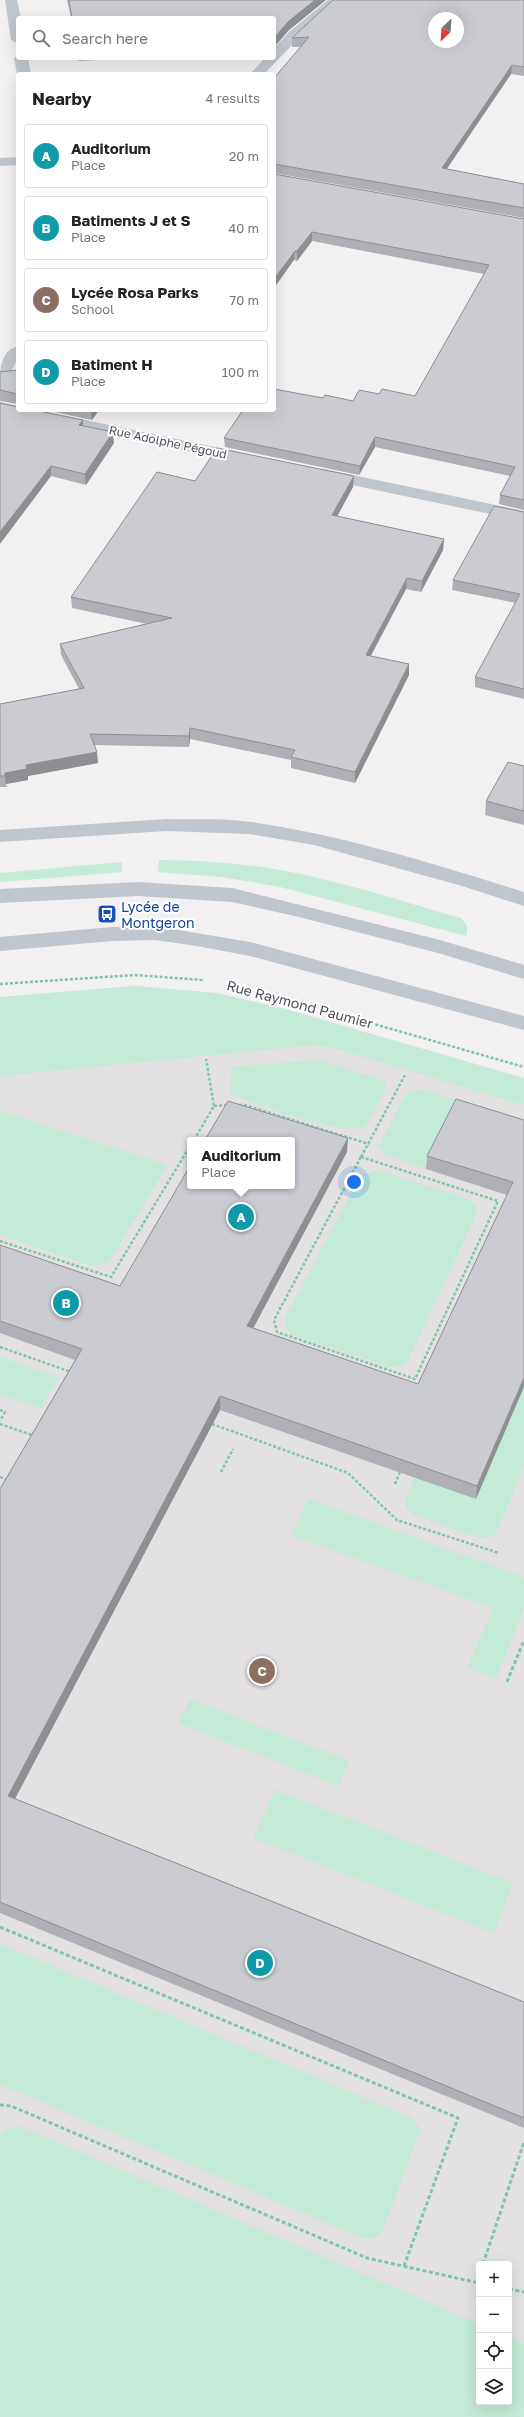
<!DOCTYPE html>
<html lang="en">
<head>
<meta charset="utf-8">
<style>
  body { margin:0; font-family:"Golos Text",sans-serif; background:#f6f6f6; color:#222 }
  .controls { position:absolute; right:12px; bottom:12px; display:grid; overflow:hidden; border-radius:4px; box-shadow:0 4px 16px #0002 }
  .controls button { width:36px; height:36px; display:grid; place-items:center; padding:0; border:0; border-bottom:1px solid #e0e0e0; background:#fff; color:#222; font:20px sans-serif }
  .compass { position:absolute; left:428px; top:12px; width:36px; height:36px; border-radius:50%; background:#fff; box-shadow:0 4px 16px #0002; rotate:205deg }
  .you { position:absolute; left:354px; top:1182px; width:14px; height:14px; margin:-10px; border:3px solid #fff; border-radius:50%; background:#1a73e8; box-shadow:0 0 0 6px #1a73e833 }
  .badge { display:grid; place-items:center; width:26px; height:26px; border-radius:50%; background:#2563eb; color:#fff; font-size:13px; font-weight:700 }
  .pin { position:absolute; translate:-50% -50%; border:2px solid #fff; box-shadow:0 1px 4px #0006 }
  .popup { position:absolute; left:187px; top:1137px; width:108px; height:52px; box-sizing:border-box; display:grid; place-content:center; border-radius:4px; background:#fff; filter:drop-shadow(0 1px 3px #0005); font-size:13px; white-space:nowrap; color:#767676 }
  .popup b { font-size:15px; color:#222 }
  .popup::after { content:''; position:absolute; left:50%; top:100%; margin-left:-8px; border:8px solid transparent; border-top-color:#fff }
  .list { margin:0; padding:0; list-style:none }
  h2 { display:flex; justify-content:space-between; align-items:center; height:52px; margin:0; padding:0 16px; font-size:17px }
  h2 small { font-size:13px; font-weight:400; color:#767676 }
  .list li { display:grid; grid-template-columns:26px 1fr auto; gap:12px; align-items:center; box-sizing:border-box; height:64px; margin:0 8px 8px; padding:0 8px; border:1px solid #e0e0e0; border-radius:4px }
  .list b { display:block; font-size:15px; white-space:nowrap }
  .list p { margin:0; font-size:13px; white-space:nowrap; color:#767676 }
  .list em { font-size:13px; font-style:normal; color:#767676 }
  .icon { flex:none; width:22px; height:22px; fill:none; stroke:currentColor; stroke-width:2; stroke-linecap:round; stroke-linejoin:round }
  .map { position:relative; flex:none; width:524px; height:2417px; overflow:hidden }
  .search { position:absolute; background:#fff; box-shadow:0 4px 16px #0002; left:16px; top:16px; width:260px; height:44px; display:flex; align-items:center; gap:10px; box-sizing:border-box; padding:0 14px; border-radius:4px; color:#767676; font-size:15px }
  .panel { position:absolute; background:#fff; box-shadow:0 4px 16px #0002; left:16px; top:72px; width:260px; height:340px; border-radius:4px }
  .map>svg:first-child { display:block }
  .education { fill:#e3e1e1; fill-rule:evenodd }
  .green { fill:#c3ebd7 }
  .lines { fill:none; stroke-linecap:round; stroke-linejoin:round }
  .path-far1 { stroke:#7ec6aa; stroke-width:2.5; stroke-dasharray:3 2; stroke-linecap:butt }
  .path { stroke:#7ec6aa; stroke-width:3; stroke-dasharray:4 2.5; stroke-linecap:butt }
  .minor { fill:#c0c6cd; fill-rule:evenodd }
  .wall { fill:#afafb5 }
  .shaded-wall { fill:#8e8f93 }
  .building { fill:#cbccd2; stroke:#8e8f93; fill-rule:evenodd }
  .labels { text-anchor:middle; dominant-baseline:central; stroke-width:4; stroke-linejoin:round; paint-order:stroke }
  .far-street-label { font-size:12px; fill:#4a515c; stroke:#fff }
  .transit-label { font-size:14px; fill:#164399; stroke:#fff; text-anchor:start }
  .street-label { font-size:14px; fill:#4a515c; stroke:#fff }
</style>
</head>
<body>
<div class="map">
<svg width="524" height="2417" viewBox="0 0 524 2417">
  <rect width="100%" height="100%" fill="#f2f0f0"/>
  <!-- education -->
  <path class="education" d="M135 986 216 993 281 1008 524 1078V2417H0V997ZM190 1140H292V1186H190ZM479 2264H509V2402H479Z"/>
  <!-- green -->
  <path class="green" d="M159 860C191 860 222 862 254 866 324 875 393 899 461 918 467 924 469 928 466 936L280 887 222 877 158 872Z
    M122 862V872L0 882V873Z
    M135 986 216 993 281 1008 524 1078V1105L334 1048 314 1045 0 1076V997Z
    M320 1060 385 1081 386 1089 365 1127C332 1135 263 1105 230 1094L232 1067Z
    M421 1089 524 1121 454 1113 426 1169 385 1154 379 1146 406 1094Z
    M0 1111 167 1165 110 1261 101 1265 92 1266 0 1235Z
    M377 1170 471 1200 475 1205 477 1213 407 1362 401 1366 390 1367 290 1334 286 1328 284 1320 360 1177Z
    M0 1357 59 1377 41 1408 0 1395Z
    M524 1387V1466L496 1533 489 1537 479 1538 414 1515 407 1509 404 1502 415 1477Z
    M309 1499 521 1576 524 1579V1608L496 1678 467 1668 493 1608 291 1535Z
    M190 1699 349 1761 339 1786 178 1723Z
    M275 1790 513 1883 494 1933 253 1838Z
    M0 1944 414 2119 420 2130 383 2230 374 2238 360 2237 0 2084Z
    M19 2126 479 2324V2402H509V2337L524 2344V2417H0V2134L6 2129Z"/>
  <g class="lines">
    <!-- path-far1 -->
    <path class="path-far1" d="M0 984 135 975 203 980
      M332 1012 524 1067
      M239 1105H245L369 1144
      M214 1106 228 1105
      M194 1140 214 1106 206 1059
      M361 1157 498 1201 415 1379 277 1332 274 1320Z
      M361 1157 405 1075
      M0 1241 111 1277 190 1146
      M0 1347 71 1372
      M0 1410 5 1412 0 1421
      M0 1424 35 1436
      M212 1424 348 1473 397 1520 499 1553
      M221 1472 233 1449
      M0 1477 9 1480
      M395 1484 400 1472"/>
    <!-- path -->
    <path class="path" d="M507 1682 524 1640
      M0 1927 458 2118 404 2266
      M0 2105 11 2106 367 2258 479 2283
      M483 2264 524 2142
      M477 2282 479 2276
      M509 2289 524 2292"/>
    <!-- minor -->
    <path class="minor" d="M5 0H17L21 18H18V44L11 40Z
      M328 0H342L300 37 264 74H250L265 58H274V48L290 31Z
      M18 55V58H28L31 74H17L14 58Z
      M18 157V165L0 166V158Z
      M18 346C18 359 15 374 0 378 0 365 3 350 18 346Z
      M0 402 18 406V410H37L244 453 250 455 252 458 250 461 244 463 0 412Z
      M324 469 524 511V521L318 478 316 474 318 470Z
      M166 819C194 820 223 818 251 822 343 835 435 864 524 892V906L462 886 314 845 249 834 166 831 0 842V830Z
      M138 882 232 888 440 940 524 965V979L438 953 299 917 232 902 138 896 0 903V889Z
      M155 926 250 942 524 1016V1030L250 956 197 946 155 940 112 941 0 951V937L112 927Z"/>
  </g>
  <!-- wall -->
  <path class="wall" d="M67 0H326L289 30 274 47V18H71Z
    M524 0V76L511 74 447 169 524 184V218L274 173V78L301 47H292V38Z
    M78 58H131L79 61Z
    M274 174 524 219V510L499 504 500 495 510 476 375 447 359 475 225 447 224 438 323 398 353 401 379 394 415 396 484 274 312 241 297 261 294 260Z
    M18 370V404L0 401V372Z
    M0 403 83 426 114 443 86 485 51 476Z
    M45 410H99L92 420Z
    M354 476 353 487 337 516 444 539 443 550 421 592 406 589 371 656 409 675 355 783 291 768V760L190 739 189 747 94 745 98 763 28 776V780L6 784 7 787H0V704L79 689 61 655 60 644 147 624 72 608 71 597 195 481Z
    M524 512V699L475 687V677L516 603 452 590 453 580Z
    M524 766V825L485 815 486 801Z
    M524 1120 476 1499 220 1410 15 1799 524 2002V2128L0 1913V1489L75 1360 0 1333V1245L120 1286 347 1152 253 1328 418 1384 507 1195 426 1169 427 1156Z"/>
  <!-- shaded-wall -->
  <path class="shaded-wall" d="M315 0H326L289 30 274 47V38L289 21Z
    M512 65 511 74 441 177 442 168Z
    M312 232V241L297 261V251Z
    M295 251 294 260 274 288V279Z
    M91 410H99L92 420Z
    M83 420V431L79 425Z
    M113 432 114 443 86 485 85 474Z
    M375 437V447L359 475 360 466Z
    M51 466V476L0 544V532Z
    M354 476 353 487 332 526V515Z
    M444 539 443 550 421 592 422 581Z
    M407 578 406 589 365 666 366 655Z
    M409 664V675L355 783V772Z
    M190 728V739L189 747V736Z
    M97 752 98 763 28 776V780L6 784 5 776V773L26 765Z
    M348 1138 347 1152 247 1340V1326Z
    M524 1378V1387L476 1499 477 1486Z
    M220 1396V1410L10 1808 8 1796Z"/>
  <!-- building -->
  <path class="building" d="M69 0H315L289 21 274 38V18H72Z
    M333 0H524V67L512 65 442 168 524 184V208L274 164V78L309 37 292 38ZM434 18H458V42H434Z
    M274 174 524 219V500L500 495 515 467 375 437 360 466 224 438 243 410H274V389L323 398 325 395 353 401 359 390 379 394 382 389 415 396 489 265 312 232 297 251H295L274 279Z
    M18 370V396L17 394 0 390V372Z
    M0 403 18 407V410H34L83 420 79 425 113 432 85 474 51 466 0 532Z
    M217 448 354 476 332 515 444 539 422 581 407 578 366 655 409 664 355 772 291 757 295 750 190 728 189 736 90 734 97 752 26 765 27 769 5 773V776H0V704L84 688 60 644 172 618 71 597 157 472 195 481Z
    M494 506 524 512V689L475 677 520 594 453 580Z
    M508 762 524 766V811L486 801Z
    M456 1099 524 1120V1378L477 1486 220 1396 8 1796 524 2002V2118L0 1902V1489L82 1349 0 1321V1245L120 1286 190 1166V1186H292V1140H205L228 1101 348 1138 247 1326 418 1384 513 1182 427 1156Z"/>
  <!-- icons -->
  <defs>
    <g id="bus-square" transform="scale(1)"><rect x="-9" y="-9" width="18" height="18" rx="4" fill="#1a4fb4" stroke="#fff"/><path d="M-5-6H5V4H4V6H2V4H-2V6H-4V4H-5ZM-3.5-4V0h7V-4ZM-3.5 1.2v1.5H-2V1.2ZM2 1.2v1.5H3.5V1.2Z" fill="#fff"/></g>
  </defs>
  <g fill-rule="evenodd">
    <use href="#bus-square" x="107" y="914"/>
  </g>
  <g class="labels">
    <!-- far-street labels -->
    <g class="far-street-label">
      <text transform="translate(168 442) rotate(12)">Rue Adolphe Pégoud</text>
    </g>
    <!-- transit labels -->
    <g class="transit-label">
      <text x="121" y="906">Lycée de<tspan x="121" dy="16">Montgeron</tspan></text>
    </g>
    <!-- street labels -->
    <g class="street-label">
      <text transform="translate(300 1004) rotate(15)">Rue Raymond Paumier</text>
    </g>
  </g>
</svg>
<div class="controls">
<button>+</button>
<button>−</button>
<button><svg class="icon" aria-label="locate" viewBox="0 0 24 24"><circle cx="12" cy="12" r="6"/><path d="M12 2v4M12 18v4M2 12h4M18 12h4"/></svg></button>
<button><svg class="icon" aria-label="layers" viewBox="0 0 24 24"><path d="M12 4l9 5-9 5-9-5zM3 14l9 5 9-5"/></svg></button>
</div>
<svg class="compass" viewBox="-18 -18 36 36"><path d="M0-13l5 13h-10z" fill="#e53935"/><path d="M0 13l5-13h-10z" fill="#767676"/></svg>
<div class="you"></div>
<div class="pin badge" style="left:241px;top:1217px;background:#0f9aa8">A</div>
<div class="popup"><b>Auditorium</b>Place</div>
<div class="pin badge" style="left:66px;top:1303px;background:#0f9aa8">B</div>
<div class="pin badge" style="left:262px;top:1671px;background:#8d6e63">C</div>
<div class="pin badge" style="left:260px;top:1963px;background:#0f9aa8">D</div>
<div class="search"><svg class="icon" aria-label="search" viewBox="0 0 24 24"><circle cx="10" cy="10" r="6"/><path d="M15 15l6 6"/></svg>Search here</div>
<section class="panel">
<h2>Nearby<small>4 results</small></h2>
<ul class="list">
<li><span class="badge" style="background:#0f9aa8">A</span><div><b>Auditorium</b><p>Place</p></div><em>20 m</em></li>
<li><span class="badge" style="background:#0f9aa8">B</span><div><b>Batiments J et S</b><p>Place</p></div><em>40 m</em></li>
<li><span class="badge" style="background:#8d6e63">C</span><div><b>Lycée Rosa Parks</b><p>School</p></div><em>70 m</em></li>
<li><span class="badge" style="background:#0f9aa8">D</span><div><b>Batiment H</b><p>Place</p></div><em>100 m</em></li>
</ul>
</section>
</div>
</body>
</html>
